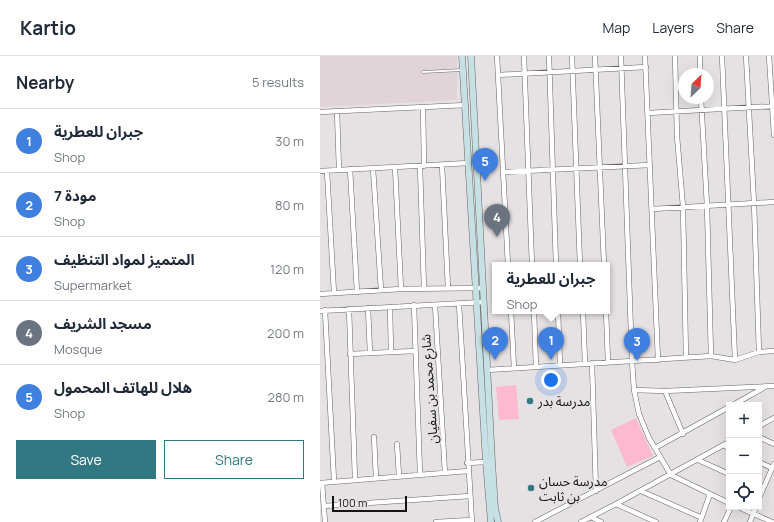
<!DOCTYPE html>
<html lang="en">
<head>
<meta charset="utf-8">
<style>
  body { margin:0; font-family:Manrope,"Noto Sans Arabic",sans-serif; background:#f2f2f3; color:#1f2937 }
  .controls { position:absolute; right:12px; bottom:12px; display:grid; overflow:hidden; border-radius:0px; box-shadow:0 4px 16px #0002 }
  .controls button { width:36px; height:36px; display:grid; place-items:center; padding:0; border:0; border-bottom:1px solid #e0e1e3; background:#fff; color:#1f2937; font:20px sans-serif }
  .compass { position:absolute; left:358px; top:12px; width:36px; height:36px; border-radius:50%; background:#fff; box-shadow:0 4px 16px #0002; rotate:25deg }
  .scale { position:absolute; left:12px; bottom:10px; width:75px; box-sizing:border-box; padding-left:4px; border:2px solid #161515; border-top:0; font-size:11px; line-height:14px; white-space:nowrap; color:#161515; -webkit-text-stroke:3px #e6e2e3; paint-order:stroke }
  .you { position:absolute; left:231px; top:324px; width:14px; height:14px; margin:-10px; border:3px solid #fff; border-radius:50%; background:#1a73e8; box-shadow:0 0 0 6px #1a73e833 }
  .badge { display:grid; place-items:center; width:26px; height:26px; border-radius:50%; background:#317882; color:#fff; font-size:13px; font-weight:700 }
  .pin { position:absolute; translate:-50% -33px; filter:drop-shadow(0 1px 2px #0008) }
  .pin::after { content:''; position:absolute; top:21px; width:14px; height:12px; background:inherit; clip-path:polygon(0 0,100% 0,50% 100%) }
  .popup { position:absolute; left:172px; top:206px; width:118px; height:52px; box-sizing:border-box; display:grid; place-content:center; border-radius:0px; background:#fff; filter:drop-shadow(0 1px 3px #0005); font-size:13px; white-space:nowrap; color:#747a83 }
  .popup b { font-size:15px; color:#1f2937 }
  .popup::after { content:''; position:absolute; left:50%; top:100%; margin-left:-8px; border:8px solid transparent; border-top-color:#fff }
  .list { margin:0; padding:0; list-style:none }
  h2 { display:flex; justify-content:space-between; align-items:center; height:52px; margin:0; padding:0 16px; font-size:17px }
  h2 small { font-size:13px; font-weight:400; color:#747a83 }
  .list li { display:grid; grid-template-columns:26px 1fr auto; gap:12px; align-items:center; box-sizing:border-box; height:64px; padding:0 16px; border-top:1px solid #e0e1e3 }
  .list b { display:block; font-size:15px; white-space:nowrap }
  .list p { margin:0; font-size:13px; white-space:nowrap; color:#747a83 }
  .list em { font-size:13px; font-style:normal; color:#747a83 }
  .actions { display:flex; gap:8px; padding:12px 16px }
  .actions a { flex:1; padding:9px 0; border:1px solid #317882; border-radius:0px; text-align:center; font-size:14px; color:#317882 }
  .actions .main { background:#317882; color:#fff }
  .icon { flex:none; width:22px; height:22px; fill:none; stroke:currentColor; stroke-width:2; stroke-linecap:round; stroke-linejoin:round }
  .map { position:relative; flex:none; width:454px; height:466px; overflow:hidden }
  header { display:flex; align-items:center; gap:24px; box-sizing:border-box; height:56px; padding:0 20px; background:#fff; border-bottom:1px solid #e0e1e3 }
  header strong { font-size:19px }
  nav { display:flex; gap:22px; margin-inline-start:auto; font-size:14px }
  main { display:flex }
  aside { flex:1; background:#fff }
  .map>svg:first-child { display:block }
  .built { fill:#e1d4d8 }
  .green { fill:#fcb9cf }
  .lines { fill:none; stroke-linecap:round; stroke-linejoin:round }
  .lane-casing { stroke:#686465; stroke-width:3 }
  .street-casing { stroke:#686465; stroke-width:5.5 }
  .secondary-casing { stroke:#686465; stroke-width:7 }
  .lane { stroke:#fff; stroke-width:2 }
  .street { stroke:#fff; stroke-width:4.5 }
  .secondary { stroke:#c6e0e3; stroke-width:6 }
  .poi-dot { fill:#317882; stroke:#e6e2e3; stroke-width:1.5 }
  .labels { text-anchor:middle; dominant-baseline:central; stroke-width:3.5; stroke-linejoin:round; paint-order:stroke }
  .street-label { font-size:13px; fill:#161515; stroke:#e6e2e3 }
  .poi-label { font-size:13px; fill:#161515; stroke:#e6e2e3; text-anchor:start }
</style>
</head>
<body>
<header>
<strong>Kartio</strong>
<nav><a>Map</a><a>Layers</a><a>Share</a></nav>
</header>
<main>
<aside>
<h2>Nearby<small>5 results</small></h2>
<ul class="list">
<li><span class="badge" style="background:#3f7fe0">1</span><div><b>جبران للعطرية</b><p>Shop</p></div><em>30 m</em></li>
<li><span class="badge" style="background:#3f7fe0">2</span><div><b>مودة 7</b><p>Shop</p></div><em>80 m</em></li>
<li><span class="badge" style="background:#3f7fe0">3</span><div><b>المتميز لمواد التنظيف</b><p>Supermarket</p></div><em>120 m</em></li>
<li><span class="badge" style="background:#6b7280">4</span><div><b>مسجد الشريف</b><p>Mosque</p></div><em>200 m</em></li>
<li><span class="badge" style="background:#3f7fe0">5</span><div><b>هلال للهاتف المحمول</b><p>Shop</p></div><em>280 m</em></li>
</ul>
<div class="actions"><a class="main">Save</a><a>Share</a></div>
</aside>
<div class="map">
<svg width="454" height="466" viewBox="0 0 454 466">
  <rect width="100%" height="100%" fill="#e6e2e3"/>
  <!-- built -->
  <path class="built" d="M0 0H137V44L0 51Z"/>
  <!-- green -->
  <path class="green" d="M196 329 199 363 179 364 176 331Z
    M316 362 333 400 307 411 291 374Z"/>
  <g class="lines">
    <!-- lane casing -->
    <g class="lane-casing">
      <path id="lane" d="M103 16 142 14"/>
    </g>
    <!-- street casing -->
    <g class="street-casing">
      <path id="street" d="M177 0 188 209
        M204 0 212 209
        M229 0 236 209
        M252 0 260 209
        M275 0 284 209
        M301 0 312 305 314 334 319 358 329 382 351 419 409 447
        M325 0 338 304
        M355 0 357 80 363 151 366 301
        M380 0V18
        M402 0 415 304
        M426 0 434 147 439 296
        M449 0 454 79
        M178 19 326 11
        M381 42 387 150 391 300
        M103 51 104 110
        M17 55 19 114
        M0 56 146 49
        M328 57 454 50
        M122 109 128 232
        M100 110 104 233
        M75 111 81 233
        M53 112 61 234
        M30 113 37 236
        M0 115 149 107
        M7 115 14 237
        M184 116 330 109
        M332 153 454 146
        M0 238 81 233 163 232
        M139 248 152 466
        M94 249 100 418
        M115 249 125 417
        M70 251 71 296
        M48 252 50 297
        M29 253 35 423
        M5 254 14 425
        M0 255 164 246
        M191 255 194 312
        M214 255 216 311
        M238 255 240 309
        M263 255 265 308
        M286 255 288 306
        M30 298 95 295
        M272 307 276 435
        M167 314 391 300 415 304 439 296 454 295
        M314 334 345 335 454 330
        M345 335 363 378
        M413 349 445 331
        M439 370 454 362
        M54 381 56 422
        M439 381 454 388
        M77 388 79 420
        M403 389 409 392
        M335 392 409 351
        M378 404 409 418
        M439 406 452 412
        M147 407 166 406
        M0 427 148 415
        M2 427 5 466
        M321 435 380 461
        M439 442 454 408
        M296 448 336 466
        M4 450 150 440
        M418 451 452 466
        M271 461 281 466
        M116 466 151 464
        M215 466 340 401
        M261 466 296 448 409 386
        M380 466 390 438
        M404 466 411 451
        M430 466 436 451"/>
    </g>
    <!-- secondary casing -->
    <g class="secondary-casing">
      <path id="secondary" d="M142 0 166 406 171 466
        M151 0 172 406 175 452 178 466"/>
    </g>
    <!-- lane -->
    <use href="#lane" class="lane"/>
    <!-- street -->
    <use href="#street" class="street"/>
    <!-- secondary -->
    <use href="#secondary" class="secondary"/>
  </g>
  <!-- markers -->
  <g class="poi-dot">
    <circle cx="210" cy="345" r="4"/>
    <circle cx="211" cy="432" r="4"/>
  </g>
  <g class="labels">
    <!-- street labels -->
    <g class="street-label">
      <text transform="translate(109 333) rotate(-94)">شارع محمد بن سفيان</text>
    </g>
    <!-- poi labels -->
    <g class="poi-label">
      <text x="218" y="345">مدرسة بدر</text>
      <text x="219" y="425">مدرسة حسان<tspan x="219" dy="15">بن ثابت</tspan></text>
    </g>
  </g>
</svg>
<div class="controls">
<button>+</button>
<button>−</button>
<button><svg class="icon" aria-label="locate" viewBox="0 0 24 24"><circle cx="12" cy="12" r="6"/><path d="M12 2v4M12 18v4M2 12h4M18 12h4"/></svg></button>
</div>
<svg class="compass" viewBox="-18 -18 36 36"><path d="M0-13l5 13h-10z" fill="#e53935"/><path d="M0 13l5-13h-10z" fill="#747a83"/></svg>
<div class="scale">100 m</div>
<div class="you"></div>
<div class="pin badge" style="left:231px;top:304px;background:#3f7fe0">1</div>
<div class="popup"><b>جبران للعطرية</b>Shop</div>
<div class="pin badge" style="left:175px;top:304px;background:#3f7fe0">2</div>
<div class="pin badge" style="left:317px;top:305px;background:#3f7fe0">3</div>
<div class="pin badge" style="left:177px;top:181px;background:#6b7280">4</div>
<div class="pin badge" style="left:165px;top:125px;background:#3f7fe0">5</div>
</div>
</main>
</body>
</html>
